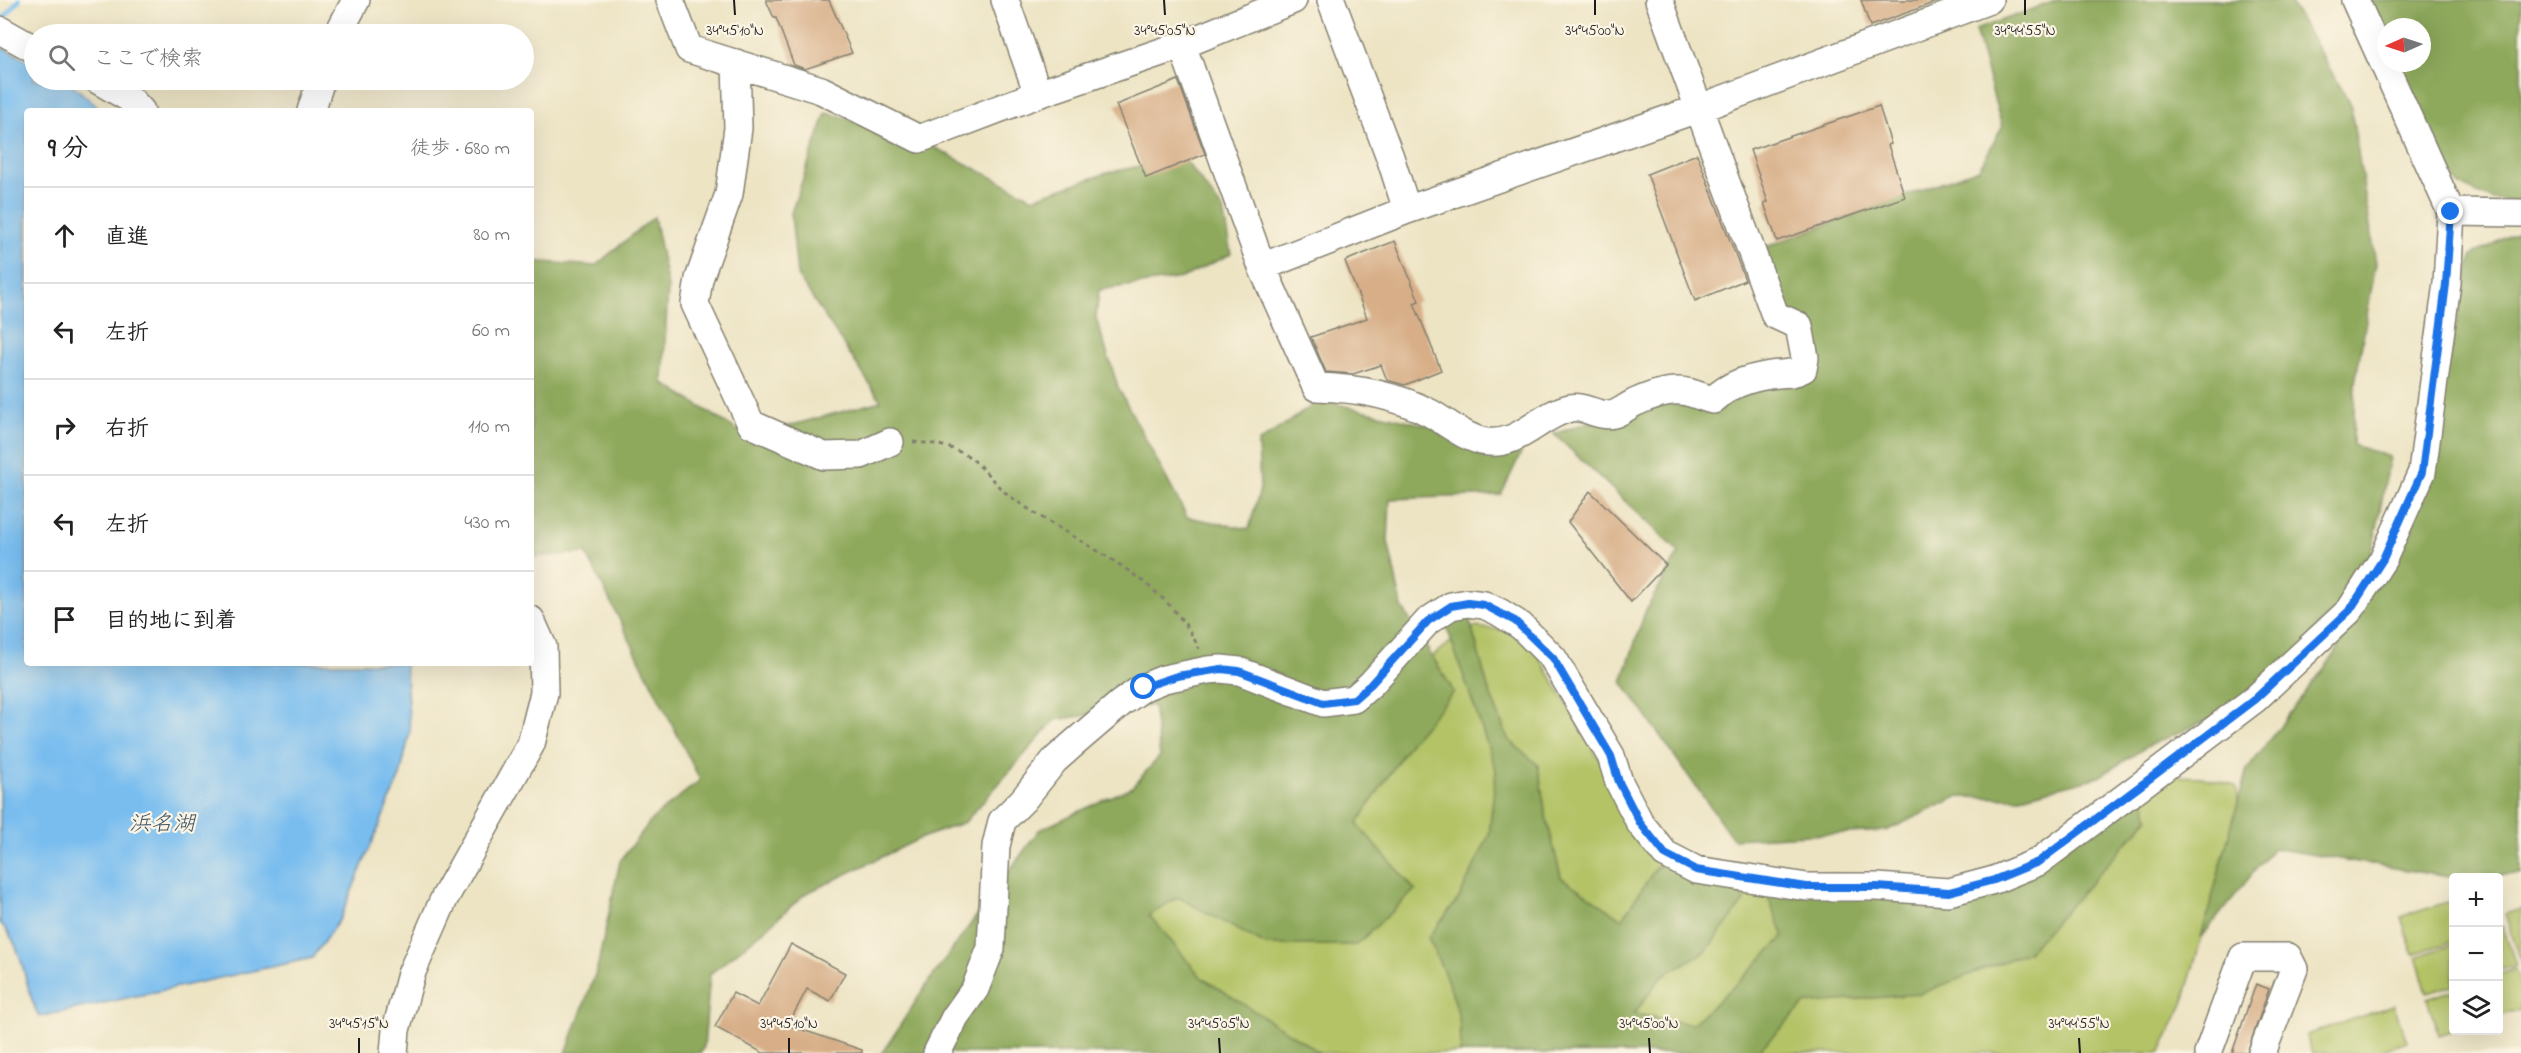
<!DOCTYPE html>
<html lang="ja">
<head>
<meta charset="utf-8">
<style>
  body { margin:0; font-family:"Indie Flower","Klee One",sans-serif; background:#f2f2f2; color:#222 }
  .controls { position:absolute; right:18px; bottom:18px; display:grid; overflow:hidden; border-radius:6px; box-shadow:0 6px 24px #0002 }
  .controls button { width:54px; height:54px; display:grid; place-items:center; padding:0; border:0; border-bottom:2px solid #e0e0e0; background:#fff; color:#222; font:30px sans-serif }
  .compass { position:absolute; left:2377px; top:18px; width:54px; height:54px; border-radius:50%; background:#fff; box-shadow:0 6px 24px #0002; rotate:267deg }
  .stop { position:absolute; width:18px; height:18px; margin:-14px; border:4px solid #1a73e8; border-radius:50%; background:#fff }
  .stop.end { background:#1a73e8; border-color:#fff; box-shadow:0 2px 6px #0008 }
  .list { margin:0; padding:0; list-style:none }
  h2 { display:flex; justify-content:space-between; align-items:center; height:78px; margin:0; padding:0 24px; font-size:26px }
  h2 small { font-size:20px; font-weight:400; color:#767676 }
  .list li { display:grid; grid-template-columns:39px 1fr auto; gap:18px; align-items:center; box-sizing:border-box; height:96px; padding:0 24px; border-top:2px solid #e0e0e0 }
  .list b { display:block; font-size:22px; white-space:nowrap }
  .list em { font-size:20px; font-style:normal; color:#767676 }
  .icon { flex:none; width:33px; height:33px; fill:none; stroke:currentColor; stroke-width:2; stroke-linecap:round; stroke-linejoin:round }
  .map { position:relative; flex:none; width:2521px; height:1053px; overflow:hidden }
  .search { position:absolute; background:#fff; box-shadow:0 6px 24px #0002; left:24px; top:24px; width:510px; height:66px; display:flex; align-items:center; gap:15px; box-sizing:border-box; padding:0 21px; border-radius:33px; color:#767676; font-size:22px }
  .panel { position:absolute; background:#fff; box-shadow:0 6px 24px #0002; left:24px; top:108px; width:510px; height:558px; border-radius:6px }
  .map>svg:first-child { display:block }
  .green { fill:#b3c366; stroke:#687041; stroke-width:1.5 }
  .forest { fill:#8ea95b; stroke:#55623c; stroke-width:1.5 }
  .water { fill:#79bdef; stroke:#4a6c86; stroke-width:1.5 }
  .lines { fill:none; stroke-linecap:round; stroke-linejoin:round }
  .stream { stroke:#79bdef; stroke-width:5 }
  .building { fill:#d7ae87 }
  .minor-casing { stroke:#848070; stroke-width:30 }
  .path { stroke:#848070; stroke-width:3; stroke-dasharray:4.5 4.5; stroke-linecap:butt }
  .minor { stroke:#fff; stroke-width:27 }
  .route { stroke:#1a73e8; stroke-width:8 }
  .ticks { fill:none; stroke:#1c1c1c; stroke-width:2 }
  .labels { text-anchor:middle; dominant-baseline:central; stroke-width:4.5; stroke-linejoin:round; paint-order:stroke }
  .water-label { font-size:22px; font-style:italic; fill:#3d5466; stroke:#fcf5e5 }
  .ticks-label { font-size:15px; text-anchor:middle; fill:#1c1c1c; stroke:#fcf5e5; stroke-width:4.5; stroke-linejoin:round; paint-order:stroke }
</style>
</head>
<body>
<div class="map">
<svg width="2521" height="1053" viewBox="0 0 2521 1053">
  <rect width="100%" height="100%" fill="#fcf5e5"/>
  <filter id="ink" filterUnits="userSpaceOnUse"><feTurbulence type="fractalNoise" baseFrequency=".0167" numOctaves="2"/><feDisplacementMap in="SourceGraphic" scale="12" xChannelSelector="R" yChannelSelector="G"/><feConvolveMatrix kernelMatrix="1 2 1 2 8 2 1 2 1" color-interpolation-filters="sRGB"/></filter>
  <filter id="wash" filterUnits="userSpaceOnUse"><feTurbulence type="fractalNoise" baseFrequency=".008" numOctaves="4" result="noise"/><feDisplacementMap in="SourceGraphic" scale="24" xChannelSelector="R" yChannelSelector="G"/><feGaussianBlur stdDeviation="1.35" result="paint"/><feColorMatrix in="noise" values="0 0 0 0 0 0 0 0 0 0 0 0 0 0 0 0 0 1.4 0 .05"/><feComposite in="paint" operator="in"/></filter>
  <g filter="url(#wash)">
    <rect width="100%" height="100%" fill="#ede4c4"/>
    <!-- green -->
    <path class="green" d="M1474 627 1502 630 1527 636 1652 850 1946 904 2173 776 2201 777 2236 786 2239 807 2182 1006 2160 1053H1190L1135 885 1426 663 1442 648Z
      M2453 900V941L2413 954 2401 917Z
      M2521 909V961L2505 914Z
      M2503 927 2516 965 2499 970V928Z
      M2453 944V985L2427 993 2416 957Z
      M2515 969 2521 987V1009L2499 1016V974Z
      M2453 990V1030L2439 1035 2427 999Z
      M2394 1005 2407 1042 2374 1053H2312L2306 1035Z"/>
    <!-- forest -->
    <path class="forest" d="M2058 0H2289L2350 103 2376 263 2355 383 2353 445 2390 457 2366 585 2255 699 2146 747 2099 777 2017 798 1957 797 1886 831 1733 839 1622 682 1645 612 1679 552 1554 434 1661 397 1814 372 1782 308 1763 248 1979 169 2002 127 1975 30Z
      M2353 0H2521V202L2493 200 2458 184 2389 63H2422V27H2386V57Z
      M826 113 902 131 1033 198 1107 173 1183 157 1223 210 1231 254 1182 278 1099 290 1096 318 1118 387 1187 517 1249 529 1260 489 1258 443 1320 400 1456 432 1522 451 1501 495 1390 499 1388 541 1402 607 1454 692 1411 741 1357 824 1415 890 1356 945H1266L1178 897 1149 915 1202 978 1321 1053H882L927 984 1039 830 1132 787 1160 756 1153 705 1055 720 965 822 919 839 805 894 766 929 710 974 704 1047 700 1053H566L597 969 620 861 652 819 700 780 586 553 531 557V261L595 266 654 217 668 287 663 383 748 437 881 401 797 275 791 213Z
      M2521 230V874L2449 877 2273 848 2201 938 2247 769 2335 654 2422 472 2472 255Z
      M1464 599 1488 688 1508 739 1538 765 1546 816 1561 877 1622 919 1657 866 1693 864 1728 876 1745 900 1706 951 1662 976 1634 1014 1692 1024 1743 978 1784 936 1757 870 1858 876 1949 892 2141 786 2149 818 2028 952 1919 994 1805 1004 1756 1053H1460C1465 1012 1445 974 1428 938L1459 898 1489 835 1496 770 1446 625Z"/>
    <!-- water -->
    <path class="water" d="M0 47 34 63V80H67L102 111H27V663H405L410 732 400 776 340 919 312 958 39 1017C23 986 25 947 0 923Z"/>
    <g class="lines">
      <!-- stream -->
      <path class="stream" d="M1 22 19 0"/>
    </g>
    <g id="blocks">
      <!-- building -->
      <path class="building" d="M766 0H829L852 53 805 69 794 65 776 18H774Z
        M1861 0H1936V2L1870 26Z
        M1178 80 1205 154 1146 178 1116 105Z
        M1879 106 1891 144 1888 145 1905 197 1777 241 1764 203 1768 202 1750 150Z
        M1697 154 1745 280 1695 301 1647 174Z
        M1395 241 1419 301 1414 303 1441 370 1405 385 1387 380 1381 365 1353 374 1326 372 1311 337 1367 318 1345 261Z
        M1590 491 1666 565 1631 602 1568 522Z
        M791 944 845 973 830 1001 807 989 788 1025 862 1050V1053H763L715 1027 733 993 758 1006Z
        M2256 984 2269 989 2247 1053H2232Z"/>
    </g>
  </g>
  <g filter="url(#ink)">
    <use href="#blocks" fill-opacity="0" stroke="#848070" stroke-width="1.5"/>
    <g class="lines">
      <!-- minor casing -->
      <g class="minor-casing">
        <path id="minor" d="M670 0 689 49 821 90 919 139 1038 94 1182 45 1293 0
          M1005 0 1038 94
          M1331 0 1390 157 1407 210
          M0 30 34 49
          M338 34 356 0
          M1182 45 1262 267 1316 387C1356 388 1394 394 1430 413 1448 423 1466 439 1487 442 1520 446 1539 415 1570 408 1585 405 1599 418 1614 414 1621 412 1628 406 1634 403 1649 396 1671 388 1687 392 1696 394 1704 398 1713 400 1730 384 1747 379 1770 375 1782 373 1792 375 1803 369L1805 358 1799 326 1775 315 1659 0
          M736 63 738 128 729 194 699 279 695 304 751 424 824 456 861 455 890 442
          M98 80 129 98 141 111
          M311 111 321 80
          M2451 212 2521 213
          M1262 267 1407 210 1700 108 1989 0
          M394 1053 396 1030 411 974 444 899 531 744 544 693 543 647 531 620
          M937 1053 955 1017 975 989 991 948 996 846 1002 821 1023 800 1054 761 1072 745 1121 703 1144 687 1164 679 1208 670 1221 669 1239 671 1323 703 1354 699 1371 684 1428 621 1451 606 1468 603 1484 605 1499 612 1521 626 1553 658 1611 756 1619 782 1640 823 1665 854 1696 870 1807 887H1877L1949 892 1994 880 2038 862 2144 783 2255 699 2350 610 2383 559 2422 472 2447 283 2451 212 2355 0
          M2208 1053 2243 957H2288L2294 969 2262 1053"/>
      </g>
      <!-- path -->
      <path class="path" d="M913 442C931 443 946 445 962 453 979 460 991 481 1006 493 1067 541 1166 573 1199 649"/>
      <!-- minor -->
      <use href="#minor" class="minor"/>
    </g>
  </g>
  <g class="lines" filter="url(#ink)">
    <!-- route -->
    <path class="route" d="M1144 687 1177 676 1221 669 1239 671 1323 703 1354 699 1371 684 1428 621 1451 606 1468 603 1484 605 1515 621 1553 658 1611 756 1619 782 1640 823 1665 854 1696 870 1807 887H1877L1949 892 1994 880 2038 862 2144 783 2255 699 2350 610 2383 559 2422 472 2446 284 2451 212"/>
  </g>
  <!-- ticks -->
  <path class="ticks" d="M734 0 735 15M1164 0 1165 15M1595 0V15M2025 0V15M359 1038V1053M789 1038V1053M1219 1038 1220 1053M1649 1038 1650 1053M2079 1038 2080 1053"/>
  <g class="labels">
    <!-- water labels -->
    <g class="water-label">
      <text x="162" y="825">浜名湖</text>
    </g>
  </g>
  <g class="ticks-label">
    <text x="735" y="35">34°45'10"N</text>
    <text x="1165" y="35">34°45'05"N</text>
    <text x="1595" y="35">34°45'00"N</text>
    <text x="2025" y="35">34°44'55"N</text>
    <text x="359" y="1028">34°45'15"N</text>
    <text x="789" y="1028">34°45'10"N</text>
    <text x="1219" y="1028">34°45'05"N</text>
    <text x="1649" y="1028">34°45'00"N</text>
    <text x="2079" y="1028">34°44'55"N</text>
  </g>
</svg>
<div class="controls">
<button>+</button>
<button>−</button>
<button><svg class="icon" aria-label="layers" viewBox="0 0 24 24"><path d="M12 4l9 5-9 5-9-5zM3 14l9 5 9-5"/></svg></button>
</div>
<svg class="compass" viewBox="-18 -18 36 36"><path d="M0-13l5 13h-10z" fill="#e53935"/><path d="M0 13l5-13h-10z" fill="#767676"/></svg>
<div class="stop" style="left:1144px;top:687px"></div>
<div class="stop end" style="left:2451px;top:212px"></div>
<div class="search"><svg class="icon" aria-label="search" viewBox="0 0 24 24"><circle cx="10" cy="10" r="6"/><path d="M15 15l6 6"/></svg>ここで検索</div>
<section class="panel">
<h2>9 分<small>徒歩 · 680 m</small></h2>
<ul class="list">
<li><svg class="icon" aria-label="ahead" viewBox="0 0 24 24"><path d="M12 20V5M6 11l6-6 6 6"/></svg><div><b>直進</b></div><em>80 m</em></li>
<li><svg class="icon" aria-label="left" viewBox="0 0 24 24"><path d="M17 20v-9H6M10 6l-5 5 5 5"/></svg><div><b>左折</b></div><em>60 m</em></li>
<li><svg class="icon" aria-label="right" viewBox="0 0 24 24"><path d="M7 20v-9h11M14 6l5 5-5 5"/></svg><div><b>右折</b></div><em>110 m</em></li>
<li><svg class="icon" aria-label="left" viewBox="0 0 24 24"><path d="M17 20v-9H6M10 6l-5 5 5 5"/></svg><div><b>左折</b></div><em>430 m</em></li>
<li><svg class="icon" aria-label="arrive" viewBox="0 0 24 24"><path d="M6 21V4h12l-3 4 3 4H6"/></svg><div><b>目的地に到着</b></div></li>
</ul>
</section>
</div>
</body>
</html>
